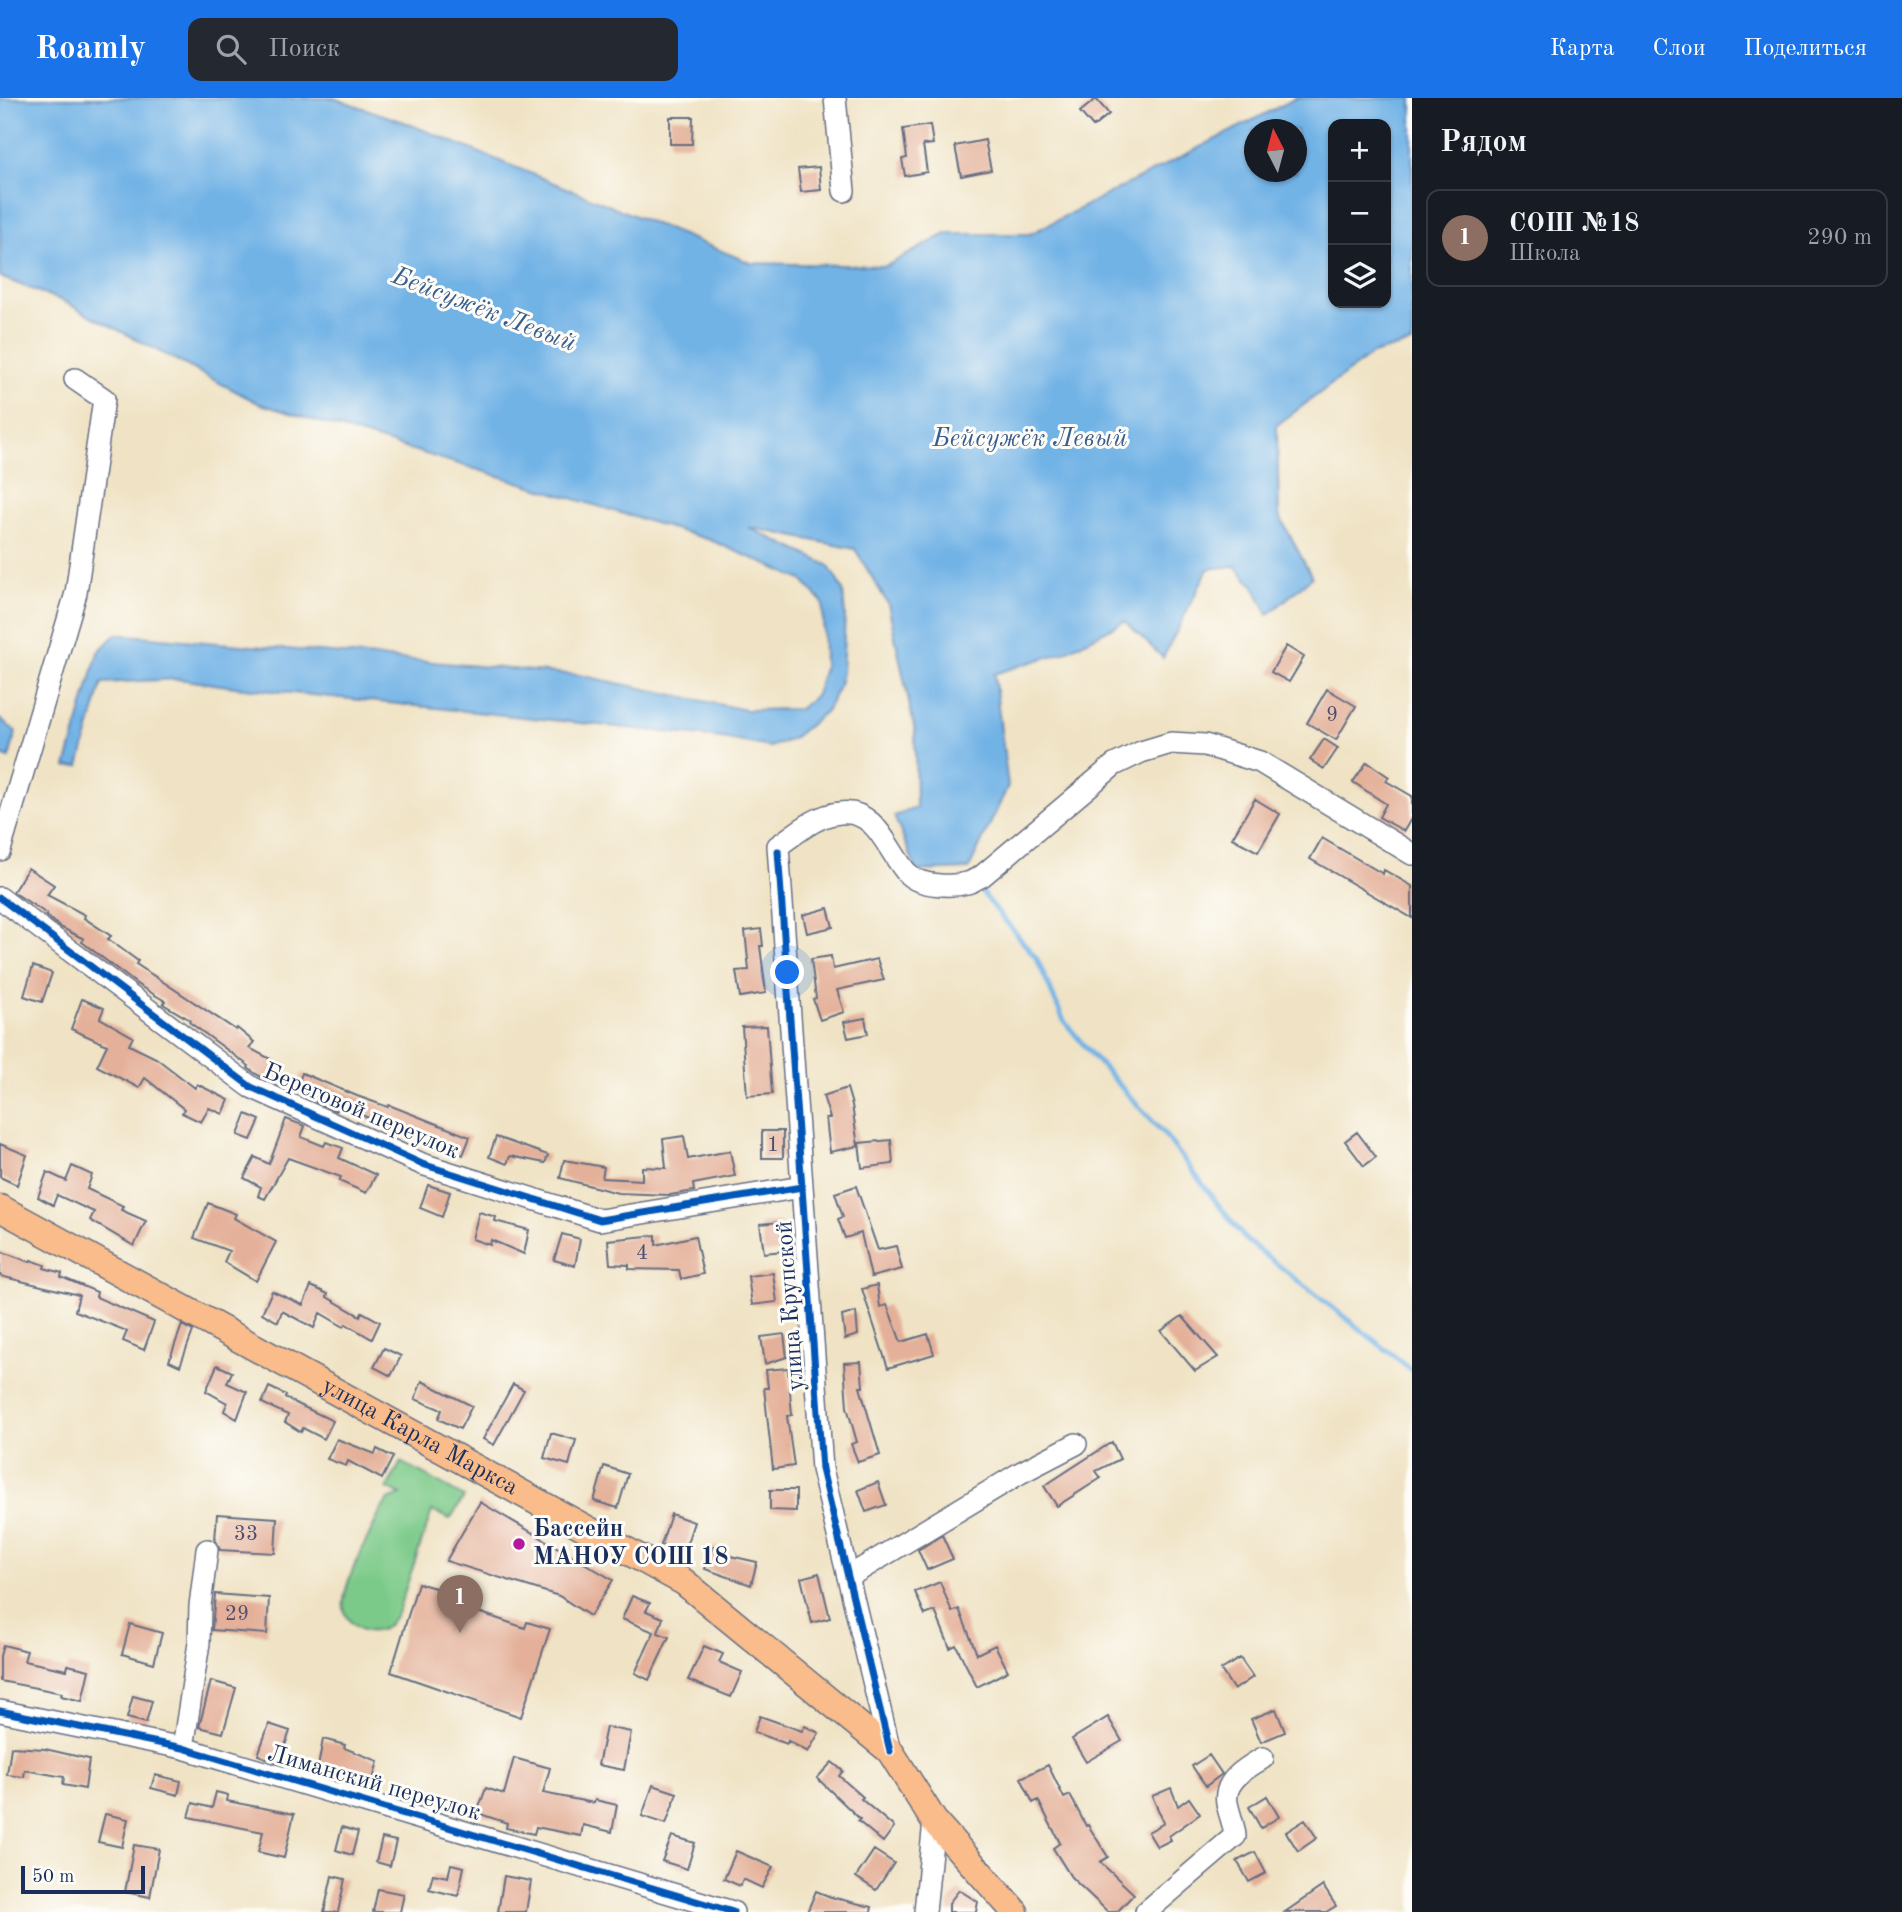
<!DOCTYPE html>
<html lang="ru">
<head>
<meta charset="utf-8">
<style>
  body { margin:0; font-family:"Old Standard TT",serif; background:#242831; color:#f1f3f6 }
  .controls { position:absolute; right:21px; top:21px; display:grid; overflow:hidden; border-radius:14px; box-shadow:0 2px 5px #0004 }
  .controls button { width:63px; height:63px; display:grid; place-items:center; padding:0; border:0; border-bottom:2px solid #363941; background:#171b24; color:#f1f3f6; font:35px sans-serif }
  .compass { position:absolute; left:1244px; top:21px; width:63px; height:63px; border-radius:50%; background:#171b24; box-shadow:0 2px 5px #0004; rotate:354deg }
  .scale { position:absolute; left:21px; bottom:18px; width:124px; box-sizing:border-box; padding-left:7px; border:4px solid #1b2f5e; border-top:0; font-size:19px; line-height:24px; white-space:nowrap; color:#1b2f5e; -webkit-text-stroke:5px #fdfcf7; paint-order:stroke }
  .you { position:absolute; left:788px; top:875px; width:24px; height:24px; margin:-18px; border:5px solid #fff; border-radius:50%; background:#1a73e8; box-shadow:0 0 0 10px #1a73e833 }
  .badge { display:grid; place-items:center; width:46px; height:46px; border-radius:50%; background:#1a73e8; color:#fff; font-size:23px; font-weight:700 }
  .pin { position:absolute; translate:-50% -58px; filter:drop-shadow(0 2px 4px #0008) }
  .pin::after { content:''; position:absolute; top:37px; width:24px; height:21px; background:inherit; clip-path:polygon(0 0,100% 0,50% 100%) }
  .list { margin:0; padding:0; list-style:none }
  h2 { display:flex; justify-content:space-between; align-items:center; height:91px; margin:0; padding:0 28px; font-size:30px }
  h2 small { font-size:23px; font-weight:400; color:#9ea1a6 }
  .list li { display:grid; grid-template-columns:46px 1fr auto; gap:21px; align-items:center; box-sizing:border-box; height:98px; margin:0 14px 14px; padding:0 14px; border:2px solid #363941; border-radius:14px }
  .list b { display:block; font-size:26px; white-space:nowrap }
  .list p { margin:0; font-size:23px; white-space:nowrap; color:#9ea1a6 }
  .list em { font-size:23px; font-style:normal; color:#9ea1a6 }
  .icon { flex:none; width:38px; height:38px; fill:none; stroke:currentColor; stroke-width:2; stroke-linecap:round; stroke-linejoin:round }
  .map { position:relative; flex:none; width:1412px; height:1814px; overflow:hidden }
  header { display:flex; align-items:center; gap:42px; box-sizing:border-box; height:98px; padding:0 35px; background:#1a73e8; color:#fff }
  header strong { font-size:33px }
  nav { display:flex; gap:38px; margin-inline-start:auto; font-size:24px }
  .search { width:490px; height:63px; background:#242831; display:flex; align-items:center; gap:18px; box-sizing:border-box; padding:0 24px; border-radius:14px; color:#9ea1a6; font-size:26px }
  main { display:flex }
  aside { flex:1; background:#171b24 }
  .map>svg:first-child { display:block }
  .green { fill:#7cca89; stroke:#4c7c74; stroke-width:2 }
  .water { fill:#72b3e6; stroke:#4671a2; stroke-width:2; fill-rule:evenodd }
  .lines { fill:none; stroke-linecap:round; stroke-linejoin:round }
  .stream { stroke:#72b3e6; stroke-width:5 }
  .building { fill:#e4b099 }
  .minor-casing { stroke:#666e82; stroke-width:24 }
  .major-casing { stroke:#666e82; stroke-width:29 }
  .minor { stroke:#fff; stroke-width:21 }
  .major { stroke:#f9bc8a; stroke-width:26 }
  .cycleway-casing { stroke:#fdfcf7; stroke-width:11 }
  .cycleway { stroke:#0057b8; stroke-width:7 }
  .poi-dot { fill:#b5179e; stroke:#fdfcf7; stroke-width:2.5 }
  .labels { text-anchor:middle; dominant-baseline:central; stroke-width:6; stroke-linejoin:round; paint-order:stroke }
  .number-label { font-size:21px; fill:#4d4f6d }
  .street-label { font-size:24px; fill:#1b2f5e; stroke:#fdfcf7 }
  .poi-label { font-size:24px; font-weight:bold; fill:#1b2f5e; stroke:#fdfcf7; text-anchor:start }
  .water-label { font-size:26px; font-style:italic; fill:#395d8e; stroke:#fdfcf7 }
</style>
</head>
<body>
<header>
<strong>Roamly</strong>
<div class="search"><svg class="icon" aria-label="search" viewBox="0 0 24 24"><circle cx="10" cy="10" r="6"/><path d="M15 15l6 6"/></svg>Поиск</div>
<nav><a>Карта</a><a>Слои</a><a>Поделиться</a></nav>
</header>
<main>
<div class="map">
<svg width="1412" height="1814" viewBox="0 0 1412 1814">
  <rect width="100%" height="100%" fill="#fdfcf7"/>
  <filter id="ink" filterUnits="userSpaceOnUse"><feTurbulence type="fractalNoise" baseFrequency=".0143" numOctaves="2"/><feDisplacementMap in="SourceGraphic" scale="14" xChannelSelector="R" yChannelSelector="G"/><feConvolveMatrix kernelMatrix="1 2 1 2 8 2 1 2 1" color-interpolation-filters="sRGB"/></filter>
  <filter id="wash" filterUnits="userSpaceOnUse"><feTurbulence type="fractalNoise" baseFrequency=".00686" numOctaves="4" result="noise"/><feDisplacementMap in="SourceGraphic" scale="28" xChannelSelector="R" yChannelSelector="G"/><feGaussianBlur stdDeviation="1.57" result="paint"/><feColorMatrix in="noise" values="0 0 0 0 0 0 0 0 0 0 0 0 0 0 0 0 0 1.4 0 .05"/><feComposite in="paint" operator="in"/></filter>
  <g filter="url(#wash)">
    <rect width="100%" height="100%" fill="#f0e3c5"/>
    <!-- green -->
    <path class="green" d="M401 1364 464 1399 450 1421 432 1413 398 1513C393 1521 388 1530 379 1532 360 1538 341 1521 344 1502 347 1476 370 1437 381 1412L388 1402 401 1397 387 1390Z"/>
    <!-- water -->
    <path class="water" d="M0 0H334L404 24 751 165 886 168 946 136H1030L1296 0H1412V245L1372 256 1277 327 1279 417 1312 479 1268 517 1254 488 1235 468 1208 471 1163 560 1125 523 1064 554 994 576 1008 688 969 771 917 773 894 718 916 710 915 633 888 506 855 451 748 429 828 467 843 492 845 518 842 574 838 591 826 613 792 641 770 649 722 640 235 589 178 581 102 585 79 668 66 669 98 554 116 536 579 577 746 612 799 611 816 597 824 570 823 505 802 482 710 442 260 306 63 203 0 179ZM1333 26H1386V205H1333ZM1254 32H1296V74H1254Z
      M0 621 16 634 9 660 0 656Z"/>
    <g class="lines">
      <!-- stream -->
      <path class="stream" d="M979 791 1037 861 1064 923 1092 957 1164 1036 1245 1141 1412 1272"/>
    </g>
    <g id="blocks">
      <!-- building -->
      <path class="building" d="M1096 1 1109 16 1093 29 1080 14Z
        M670 19H693L692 46H670Z
        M930 27 933 46 923 47 927 74 905 78 902 61 907 60 903 31Z
        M985 42 991 72 961 78 955 48Z
        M819 69 821 92 801 94 798 71Z
        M1286 548 1304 559 1289 584 1271 574Z
        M1327 591 1356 608 1336 642 1307 625Z
        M1324 641 1338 650 1324 671 1310 662Z
        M1367 664 1389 679 1386 683 1412 698V719L1404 733 1379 719 1386 706 1353 684Z
        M1255 701 1280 716 1258 754 1232 740Z
        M1322 740 1383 776 1384 772 1412 788V820L1310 761Z
        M28 770 54 787 47 797 85 817 84 820 111 838 108 841 138 863 136 866 236 932 237 930 254 944 249 950 282 967 276 983 270 981 269 983 256 976 248 970 249 968 189 924 190 922 163 906 165 903 138 887 82 844 84 841 60 829 46 818 47 816 13 794Z
        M828 810 833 829 807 835 803 817Z
        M761 831 763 848H760L766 895 740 899 736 873 749 872 745 833Z
        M831 858 833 871 877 861 884 882 837 892 844 914 820 922 813 901 816 900 811 861Z
        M33 868 52 875 42 904 24 898Z
        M82 901 104 910 100 920 133 939 129 947 156 960 195 990 197 986 229 1002 223 1016 209 1010 201 1024 182 1015 184 1011 145 980 139 990 97 968 107 947 71 931Z
        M865 920 868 936 848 940 844 924Z
        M767 928 772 996 747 998 742 929Z
        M302 975 357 998 388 1009 389 1007 470 1039 463 1057 372 1021 338 1009 336 1013 316 1004 318 1000 296 992Z
        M847 990 852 1007 858 1048 830 1054 826 1020H830L823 998Z
        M246 1016 260 1022 251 1042 238 1037Z
        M286 1021 305 1028 301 1039 324 1048 326 1044 343 1050 339 1060 376 1077 366 1095 339 1083 341 1079 288 1060 265 1101 258 1098 261 1089 244 1080 255 1059 269 1066Z
        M762 1033H783V1060H762Z
        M1357 1034 1376 1059 1364 1068 1345 1043Z
        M684 1038 688 1061 730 1053 735 1078 693 1086 694 1093 670 1097 618 1095 560 1080 564 1062 604 1069 602 1080 642 1082V1069L666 1070 663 1041Z
        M496 1039 548 1057 545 1065 510 1058 507 1066 489 1059Z
        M891 1042 893 1066 862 1070 859 1045Z
        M0 1046 27 1057 17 1087 0 1079Z
        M72 1068 92 1077 87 1091 123 1108 121 1112 146 1123 134 1148 90 1122 94 1114 57 1097 53 1107 38 1099 47 1074 66 1083Z
        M428 1087 450 1094 442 1119 420 1110Z
        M856 1088 878 1152 896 1148 902 1171 871 1179 861 1135 845 1140 838 1121 843 1119 835 1095Z
        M208 1105 236 1116 234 1120 276 1144 256 1183 224 1164 229 1153 194 1140Z
        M479 1114 496 1119 495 1123 529 1132 524 1156 491 1142 490 1147 472 1141Z
        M780 1124 783 1153 764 1155 760 1126Z
        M562 1136 580 1141 575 1168 554 1162Z
        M656 1137V1147L695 1138 703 1176 681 1181 679 1172 629 1171V1167L610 1166 608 1142Z
        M0 1153 30 1164 31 1162 45 1167 44 1170 62 1175 61 1179 97 1194 96 1199 154 1224 144 1252 123 1243 127 1233 75 1213 79 1197 0 1178Z
        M773 1175 777 1204 752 1207 748 1178Z
        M877 1187 880 1209 887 1207 901 1244 928 1236 934 1256 888 1270 862 1191Z
        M311 1188 328 1196 327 1199 360 1218 362 1214 380 1224 372 1241 346 1226 344 1229 320 1215 314 1230 282 1213 278 1224 262 1215 272 1193 303 1207Z
        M856 1214 858 1237 845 1241 842 1218Z
        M1182 1218 1218 1259 1195 1273 1161 1233Z
        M182 1227 193 1233 180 1268 169 1263Z
        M784 1236 787 1259 765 1266 761 1239Z
        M384 1250 401 1258 391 1278 374 1269Z
        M861 1264 863 1289H860L880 1357 858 1364 851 1346 857 1344 847 1309 844 1265Z
        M217 1267 232 1274 227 1285 247 1294 237 1321 224 1313 227 1305 206 1293Z
        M788 1270 792 1317 787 1318 794 1368 773 1371 764 1290H768L766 1272Z
        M422 1283 472 1308 460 1331 438 1321 442 1312 415 1301Z
        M513 1286 524 1292 494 1347 483 1341Z
        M269 1289 286 1297 285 1300 333 1323 324 1341 303 1330 301 1334 285 1324 288 1317 262 1305Z
        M551 1335 576 1342 569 1367 544 1360Z
        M337 1341 375 1356 377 1351 393 1359 382 1381 348 1363 346 1368 327 1361Z
        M1112 1344 1120 1361 1096 1373 1101 1380 1057 1408 1044 1388Z
        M604 1368 628 1376 618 1410 594 1403Z
        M878 1384 886 1407 866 1414 858 1392Z
        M770 1392H796V1413L770 1412Z
        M480 1404 613 1482 590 1518 559 1498 446 1463Z
        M217 1416 277 1420 275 1455 220 1452 215 1442Z
        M671 1416 694 1424 684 1454 661 1447Z
        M942 1437 953 1461 927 1472 918 1452Z
        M713 1448 728 1453 726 1457 757 1464 751 1487 705 1471Z
        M819 1475 830 1520 812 1525 801 1480Z
        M940 1484 952 1514 959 1511 977 1556 995 1547 1008 1573 977 1589 956 1547 950 1550 935 1513 925 1517 915 1494Z
        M418 1485 442 1492 440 1501 525 1530 527 1524 550 1531 521 1619 391 1574Z
        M215 1496 269 1500 267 1536 212 1532Z
        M632 1498 650 1505 646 1513 663 1520 658 1535 669 1539 649 1582 635 1575 654 1534 622 1521Z
        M130 1526 162 1535 154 1565 122 1556Z
        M3 1547 27 1553 24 1563 67 1572 68 1567 89 1572 82 1603 61 1598 62 1595 0 1583V1558Z
        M704 1548 723 1556 719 1564 742 1574 731 1599 688 1582Z
        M1240 1560 1253 1579 1234 1592 1221 1572Z
        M211 1583 236 1590 223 1635 199 1629Z
        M133 1598 152 1603 146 1625 127 1620Z
        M1276 1611 1285 1634 1261 1644 1251 1621Z
        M760 1618 802 1633 805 1628 819 1635 808 1654 788 1643 787 1646 754 1634Z
        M1108 1619 1122 1643 1086 1664 1072 1641Z
        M269 1626 290 1633 279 1665 258 1657Z
        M606 1629 631 1634 624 1672 598 1667Z
        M323 1641 345 1647 344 1650 378 1663 371 1689 357 1684 358 1680 318 1669Z
        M11 1649 45 1651 89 1661 85 1691 63 1687 64 1679 25 1672 24 1679 7 1677Z
        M1209 1657 1222 1676 1206 1688 1192 1668Z
        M514 1660 550 1670 543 1695 594 1705 595 1702 617 1707 612 1734 583 1727 581 1738 536 1729 534 1736 506 1730 507 1725 477 1715 486 1690 504 1696Z
        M832 1664 843 1673 839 1678 863 1699 861 1701 894 1729 883 1744 858 1723 860 1721 817 1680Z
        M1048 1667 1064 1700 1070 1697 1086 1728 1088 1727 1108 1759 1100 1764 1134 1796 1117 1814H1108L1071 1779 1053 1750 1060 1745 1038 1702 1033 1705 1021 1680Z
        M155 1677 181 1683 178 1697 151 1690Z
        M653 1687 677 1695 666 1726 642 1718Z
        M1171 1690 1178 1708 1189 1700 1200 1716 1169 1738 1171 1742 1157 1749 1148 1734 1164 1725 1152 1698Z
        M216 1694 228 1697 227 1703 294 1716 284 1760 258 1754 263 1734 189 1719 193 1705 212 1710Z
        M1267 1698 1279 1719 1261 1730 1249 1709Z
        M105 1716 128 1721 122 1749 98 1744Z
        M1305 1722 1317 1740 1298 1753 1286 1734Z
        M342 1729 358 1734 352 1757 336 1752Z
        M672 1738 695 1745 687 1771 662 1763Z
        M382 1740 396 1743 390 1768 376 1764Z
        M134 1747 159 1751 150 1799 125 1794Z
        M874 1752 894 1765 876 1792 856 1779Z
        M736 1753 773 1769 762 1790 743 1781 740 1788 724 1781Z
        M1255 1754 1266 1775 1249 1784 1237 1763Z
        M451 1766 464 1769 458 1798 429 1791 433 1776 448 1779Z
        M332 1778 345 1781 338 1814H324Z
        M504 1778 531 1783 526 1814H498Z
        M1323 1788 1336 1808 1326 1814H1285Z
        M378 1791 404 1796 400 1814H373Z
        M959 1792 978 1804 976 1814H949V1805Z
        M816 1793 831 1799 872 1809 871 1814H807Z"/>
    </g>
  </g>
  <g filter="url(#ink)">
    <use href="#blocks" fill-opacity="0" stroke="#666e82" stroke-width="2"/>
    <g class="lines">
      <!-- minor casing -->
      <g class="minor-casing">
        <path id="minor" d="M835 0 844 93
          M0 752 76 495 104 301 75 281
          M0 800 251 989 422 1066 600 1122 802 1089
          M848 1479 1020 1375 1076 1346
          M0 1613 183 1650 733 1814
          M183 1650 199 1545 200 1508 207 1452
          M890 1653 822 1371 778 748C797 735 816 717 840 715 878 710 888 756 909 777 921 788 952 789 967 785 972 784 977 780 982 778L1114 667 1141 654 1171 645 1205 647 1260 664 1412 756
          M925 1814 934 1723
          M1146 1814 1235 1738C1234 1726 1229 1716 1227 1705 1223 1683 1246 1670 1263 1660"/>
      </g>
      <!-- major casing -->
      <g class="major-casing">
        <g id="major">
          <path id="s1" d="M0 1110 684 1484 890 1653 934 1723 1015 1814"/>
        </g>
      </g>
      <!-- minor -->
      <use href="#minor" class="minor"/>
      <!-- major -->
      <use href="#major" class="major"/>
      <!-- cycleway casing -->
      <g class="cycleway-casing">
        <path id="cycleway" d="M778 753 822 1371 890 1653
          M0 800 251 989 422 1066 600 1122 802 1089
          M0 1613 183 1650 733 1814"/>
      </g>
      <!-- cycleway -->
      <use href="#cycleway" class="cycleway"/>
    </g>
  </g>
  <!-- markers -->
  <circle class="poi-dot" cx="519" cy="1446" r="7"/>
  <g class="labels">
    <!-- number labels -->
    <g class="number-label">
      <text x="1332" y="617">9</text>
      <text x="773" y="1047">1</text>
      <text x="642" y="1155">4</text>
      <text x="246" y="1436">33</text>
      <text x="237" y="1516">29</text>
    </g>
    <!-- street labels -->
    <g class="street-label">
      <text transform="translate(361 1014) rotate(23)">Береговой переулок</text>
      <text transform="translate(791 1208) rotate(-94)">улица Крупской</text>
      <text stroke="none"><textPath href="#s1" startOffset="478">улица Карла Маркса</textPath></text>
      <text transform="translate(374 1686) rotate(16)">Лиманский переулок</text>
    </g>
    <!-- poi labels -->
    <g class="poi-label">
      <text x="533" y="1432">Бассейн<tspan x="533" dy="28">МАНОУ СОШ 18</tspan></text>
    </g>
    <!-- water labels -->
    <g class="water-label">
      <text transform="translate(484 212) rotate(21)">Бейсужёк Левый</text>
      <text x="1030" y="341">Бейсужёк Левый</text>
    </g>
  </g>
</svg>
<div class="controls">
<button>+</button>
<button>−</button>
<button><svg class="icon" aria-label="layers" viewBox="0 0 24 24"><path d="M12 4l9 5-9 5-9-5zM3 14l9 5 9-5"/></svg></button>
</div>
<svg class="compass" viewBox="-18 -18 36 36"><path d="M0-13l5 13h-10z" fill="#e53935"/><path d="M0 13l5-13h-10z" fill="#9ea1a6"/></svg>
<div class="scale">50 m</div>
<div class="you"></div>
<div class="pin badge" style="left:460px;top:1535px;background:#8d6e63">1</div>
</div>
<aside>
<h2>Рядом<small></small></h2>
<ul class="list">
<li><span class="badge" style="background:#8d6e63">1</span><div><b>СОШ №18</b><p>Школа</p></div><em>290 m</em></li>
</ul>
</aside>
</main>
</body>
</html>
